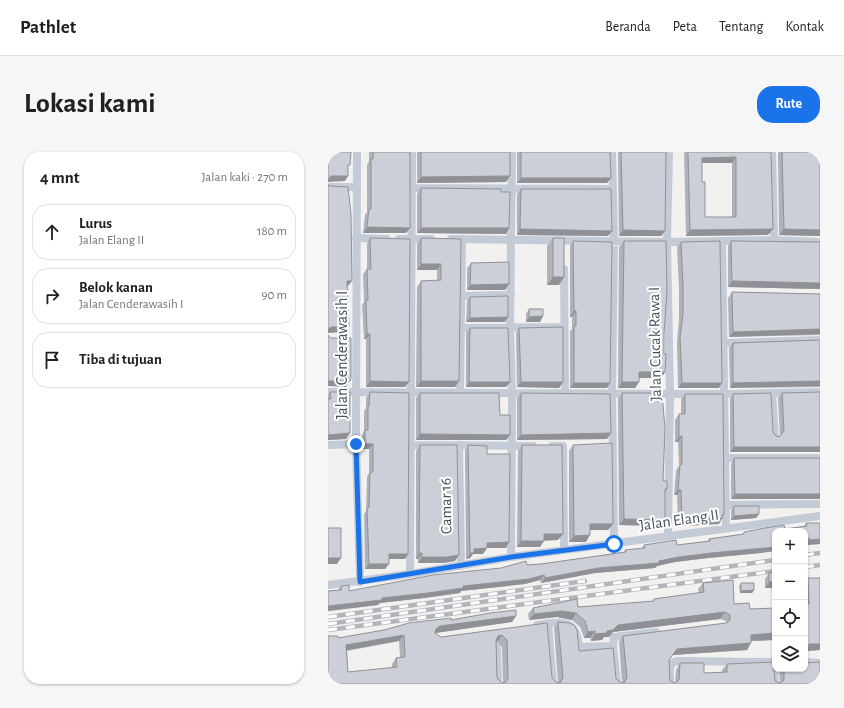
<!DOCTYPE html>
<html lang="id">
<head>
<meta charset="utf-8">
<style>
  body { margin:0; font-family:"Alegreya Sans",sans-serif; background:#f6f6f6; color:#202124 }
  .controls { position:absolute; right:12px; bottom:12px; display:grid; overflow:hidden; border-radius:8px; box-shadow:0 1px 3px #0004 }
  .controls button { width:36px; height:36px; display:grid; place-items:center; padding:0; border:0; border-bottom:1px solid #e0e0e0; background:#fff; color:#202124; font:20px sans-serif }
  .stop { position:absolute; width:12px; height:12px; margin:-9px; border:3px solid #1a73e8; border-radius:50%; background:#fff }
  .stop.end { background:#1a73e8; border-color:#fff; box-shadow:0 1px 4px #0008 }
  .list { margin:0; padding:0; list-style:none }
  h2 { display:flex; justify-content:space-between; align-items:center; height:52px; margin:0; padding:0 16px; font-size:17px }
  h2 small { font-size:13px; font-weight:400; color:#757577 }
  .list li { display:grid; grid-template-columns:26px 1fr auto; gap:12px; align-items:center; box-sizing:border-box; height:56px; margin:0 8px 8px; padding:0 8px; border:1px solid #e0e0e0; border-radius:16px }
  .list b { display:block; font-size:15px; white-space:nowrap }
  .list p { margin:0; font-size:13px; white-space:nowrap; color:#757577 }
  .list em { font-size:13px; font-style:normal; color:#757577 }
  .icon { flex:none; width:22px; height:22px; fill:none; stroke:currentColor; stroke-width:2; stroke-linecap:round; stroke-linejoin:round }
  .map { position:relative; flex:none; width:492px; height:532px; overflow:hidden; border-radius:16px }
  header { display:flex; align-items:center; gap:24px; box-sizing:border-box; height:56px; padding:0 20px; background:#fff; border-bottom:1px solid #e0e0e0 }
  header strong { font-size:19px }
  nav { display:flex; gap:22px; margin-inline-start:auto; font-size:14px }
  .intro { display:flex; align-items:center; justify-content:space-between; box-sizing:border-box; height:96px; padding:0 24px }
  h1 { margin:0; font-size:28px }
  .button { padding:10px 18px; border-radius:16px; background:#1a73e8; color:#fff; font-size:14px; font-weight:700 }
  main { display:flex; gap:24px; padding:0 24px }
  aside { flex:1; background:#fff; border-radius:16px; box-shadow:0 1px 3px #0004 }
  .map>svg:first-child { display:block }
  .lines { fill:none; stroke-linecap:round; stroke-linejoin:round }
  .street { stroke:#c3cbd7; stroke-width:8 }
  .rail-casing { stroke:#b2b5bc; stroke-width:4.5 }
  .rail { stroke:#fff; stroke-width:3; stroke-dasharray:9; stroke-linecap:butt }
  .wall { fill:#afb2b9; fill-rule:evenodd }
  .shaded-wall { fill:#8f9196 }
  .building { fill:#cccfd7; stroke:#8f9196; fill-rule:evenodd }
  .route { stroke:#1a73e8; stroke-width:5 }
  .labels { text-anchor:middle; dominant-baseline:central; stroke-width:4; stroke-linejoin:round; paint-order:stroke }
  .street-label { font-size:16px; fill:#465260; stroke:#fff }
</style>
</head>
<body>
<header>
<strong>Pathlet</strong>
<nav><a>Beranda</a><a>Peta</a><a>Tentang</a><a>Kontak</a></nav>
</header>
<div class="intro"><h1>Lokasi kami</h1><a class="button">Rute</a></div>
<main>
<aside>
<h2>4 mnt<small>Jalan kaki · 270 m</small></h2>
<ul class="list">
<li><svg class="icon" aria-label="ahead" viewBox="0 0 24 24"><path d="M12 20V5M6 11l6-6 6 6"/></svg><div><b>Lurus</b><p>Jalan Elang II</p></div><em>180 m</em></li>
<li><svg class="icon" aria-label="right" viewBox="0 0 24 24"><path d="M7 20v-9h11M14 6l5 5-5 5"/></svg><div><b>Belok kanan</b><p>Jalan Cenderawasih I</p></div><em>90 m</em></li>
<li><svg class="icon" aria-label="arrive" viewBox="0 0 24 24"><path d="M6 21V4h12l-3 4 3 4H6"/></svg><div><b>Tiba di tujuan</b></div></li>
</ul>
</aside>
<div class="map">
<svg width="492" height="532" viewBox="0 0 492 532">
  <rect width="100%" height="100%" fill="#f3f1f0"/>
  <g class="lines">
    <!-- street -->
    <path class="street" d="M29 0 28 292 32 430
      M284 0 286 89 284 241 286 392
      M444 0 446 88
      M0 35H28
      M84 36 285 37
      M28 86 59 87
      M71 87H103
      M123 87 339 90 446 88 492 90
      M394 89 398 375
      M236 117 237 242
      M133 144 183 143
      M132 176 235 175
      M396 191 492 188
      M0 240 396 242 492 240
      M132 240 134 87
      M444 241 447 285
      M0 293 28 292
      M83 293 205 294
      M131 293 133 414
      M224 294H235L236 398
      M398 306H492
      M398 353 492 352
      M340 383 342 241 339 90 341 0
      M183 405 184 241 182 176 184 0
      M82 422 84 0
      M0 433 82 422 183 405 492 364
      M220 471 225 532
      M209 473C232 470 247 465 251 493L253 495 285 494
      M169 495 170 532
      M446 510 447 532
      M477 510 492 511
      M289 532 285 494 286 485 328 480
      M342 532V515L344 511 349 509 447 510"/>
    <!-- rail casing -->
    <g class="rail-casing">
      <path id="rail" d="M477 403 492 401
        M477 415 492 413
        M0 465 257 429
        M0 472 447 408
        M0 478 447 419"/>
    </g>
    <!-- rail -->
    <use href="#rail" class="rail"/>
  </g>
  <!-- wall -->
  <path class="wall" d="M41 0H82V76L78 81H35L37 63 39 60V13L41 9Z
    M89 0H182L178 30 89 31Z
    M189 0H282L283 26 279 31H189Z
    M290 0H338L337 79 333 84H291Z
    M356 0H443L445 77 440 83 358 84ZM374 11H404V65H377L374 30Z
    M450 0H492V84L451 83Z
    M93 36 173 40 181 76 178 82 89 81V42Z
    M193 37 284 79 280 84 189 83V42Z
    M42 86 77 235H38V187H36L34 153 36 150 35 122 39 117V92Z
    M93 86 133 87 131 229 127 235H88L89 135 93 129 109 128V118H89V92Z
    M225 86 236 125 231 133H219V94Z
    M245 89 282 231 279 236H242V179L244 177V165H242V94Z
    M296 89 336 182V202L337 220 333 226H311V230L307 236H290L291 95Z
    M403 89 492 90V137L400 135V94Z
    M353 90 391 236H350L349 190 351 167V137L349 95Z
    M143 111 181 132 177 138H139V116Z
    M404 140 492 142V183L401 185 400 146Z
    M142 145 177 170H138L139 149Z
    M201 157 215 164 212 170H198V162Z
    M142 176 182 230 178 235H138V181Z
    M191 176 235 230 231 236 189 235 188 181Z
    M492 188V235L402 236 401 196 405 191Z
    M2 240 18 287 0 288V243Z
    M42 240 80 402 77 407H61V412L57 417H37L36 362 38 359 39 325 41 321V297H34V283L36 279V259L38 256V246Z
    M92 241 172 263 182 283 178 288H88V246Z
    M193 241 279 287 189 288V246Z
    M294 241 339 337 337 341V368L332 374 291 373 290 247Z
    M454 241 492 300H402V247L405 242 445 280 448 284 451 285 452 284 450 246Z
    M357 242 396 362 391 372 350 374 349 343H346L348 318 351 314 350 290H347V268L351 262H353V247Z
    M92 293 127 409 115 411H90V407H88V299Z
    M140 293 159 302 178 396H159L155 402H145L142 406 138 407 137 299Z
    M194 293 230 388H216L212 395H189L190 299Z
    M245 293 285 372 280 378H262L258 390H241V299Z
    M406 306H492L403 347V312Z
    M406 354 431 362 428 366 403 368V358Z
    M478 371H492V392L477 393V379H447V399L433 401 380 406 347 410 329 414 327 416 267 421 213 431 212 428 197 432 133 439 132 441 96 446 52 451 50 453 0 459V439L10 438 13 434 21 439 173 416 199 413 213 412 296 400 297 398 314 396 316 393H349L380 389 381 387 415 382 416 380 457 377 476 374Z
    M447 420V448L446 436H437V427L441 421Z
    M480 426H492V498L479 499 477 501V430Z
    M375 431 406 452 422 457 447 488 423 489 419 498 344 503 341 508 342 529 347 531 348 518 352 511 376 521H394V518L399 512 452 531 451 517H477L492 532H0L10 486 123 468 188 464 184 470 107 481 113 485 219 471 224 526 230 531 226 476 230 470 251 499 294 531 291 490 295 484 398 471V469L392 467 285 480 281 485H276L274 488 263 489 262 486H256L252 475 244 468 229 465 201 468 200 462 205 456 250 455 324 450 326 447 371 441 370 437ZM71 489 72 505 68 506 64 512V516L20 520 19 499ZM168 490H169L174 495 175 531H174L169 526Z
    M413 431 426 438 424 441H412L411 434Z"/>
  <!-- shaded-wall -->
  <path class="shaded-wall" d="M408 5 404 11H370L374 6Z
    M3 24H20L17 29 0 30V28Z
    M182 24 178 30 89 31 93 25Z
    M193 26H283L279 31H189Z
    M39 75 82 76 78 81H35Z
    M93 76H181L178 82 89 81Z
    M192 77 284 79 280 84 189 83Z
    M445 77 440 83 358 84 362 78Z
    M456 77 492 78V84L451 83Z
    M295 78 337 79 333 84H291Z
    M93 112H113L109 118H89Z
    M225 125H236L231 133H219Z
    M19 129H24L20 134H16Z
    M404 129 492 131V137L400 135Z
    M181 132 177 138H139L142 133Z
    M246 159H248L244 165H242Z
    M215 164 212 170H198L201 165Z
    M180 165 177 170H138L142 166Z
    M3 175H21L17 180 0 181V177Z
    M492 177V182L401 185 405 180Z
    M39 182H42L38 187H36Z
    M311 220H337L333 226H307Z
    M0 229H22L18 235 0 234Z
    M42 229 81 230 77 235H38Z
    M93 229H131L127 235H88Z
    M492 229V234L402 236 405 231Z
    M141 230H182L178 235H138Z
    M193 230H235L231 236 189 235Z
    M294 230H311L307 236H290Z
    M246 231H282L279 236H242Z
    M354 231H394L391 236H350Z
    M22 281 18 287 0 288V283Z
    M283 281 279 287 189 288 193 283Z
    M92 282 182 283 178 288H88Z
    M354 284 350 290H347L351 285Z
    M37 292H45L41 297H34Z
    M406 295H492V300H402Z
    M350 338H353L349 343H346Z
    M407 342H492V347H403Z
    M396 362 391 372 350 374 354 369Z
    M431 362 428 366 403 368 406 364Z
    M296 367 337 368 332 374 291 373Z
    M262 372H285L280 378H258Z
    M216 382H235L230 388 212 389Z
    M262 383 258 390H241L246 384Z
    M481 386 477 391V387Z
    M492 387V392L477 393 481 388Z
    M193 389H216L212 395H189Z
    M181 390 178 396H155L159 391Z
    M447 395V399L433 401 380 406 347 410 329 414 327 416 267 421 213 431 217 426 270 416 331 409 351 405 383 401Z
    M159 396 155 402H145L142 406 138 407 146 397Z
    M91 401H94L90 407H88Z
    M61 402H80L77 407H57Z
    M131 403 127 409 115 411H90L94 405Z
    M0 406H13L9 412H0Z
    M41 412H61L57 417H37Z
    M216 423 212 428 197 432 133 439 132 441 96 446 52 451 50 453 0 459V454L135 434Z
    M447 429 446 436H437L441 430Z
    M426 438 424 441H412L413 439Z
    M233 459 248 461 244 468 229 465 201 468 206 462Z
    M397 460 392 467 285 480 281 485H276L274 488 263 489 267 482 279 479 290 473Z
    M188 464 184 470 107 481 108 477 112 474Z
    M267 479 262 486H256L260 480Z
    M447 481V488L418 489 423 483Z
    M76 483 71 489 14 499 18 493Z
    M174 483 169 490 166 491 170 484Z
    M423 491 419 498 344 503 349 497Z
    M481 492H492V498L479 499 477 501V495Z"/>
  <!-- building -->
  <path class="building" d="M0 0H23L22 13H20V24H3L0 28Z
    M45 0H82V76L39 75 41 57H43V7H45Z
    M93 0H182V24L93 25Z
    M193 0H282L283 26H193Z
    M293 0H338L337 79 295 78Z
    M360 0H443L445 77 362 78ZM408 5V65H377V30H374V6Z
    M454 0H492V78L456 77Z
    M0 32 1 34 20 35 23 62 24 129H19L21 175H3L0 177Z
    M93 36 173 37V40H182L181 76H93Z
    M193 37H283L284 79 192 77Z
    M42 86 82 87 81 230 42 229V182H39L38 148H40L39 117H43Z
    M93 86 133 87 131 229H93V129L113 128V112H93Z
    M225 86H236V125H225Z
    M245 89 284 90 282 231H246V174H248V159H246Z
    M296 89H338L339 138 336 182V202H338L337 220H311V230H294Z
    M392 89 394 231H354L352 185 355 162V132L353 90Z
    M403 89 492 90V131L404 129Z
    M181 110V132L142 133 143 111Z
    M404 140 492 142V177L405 180Z
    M180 144V165L142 166V145Z
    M201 157H215V164L201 165Z
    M235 175V230H193L191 176Z
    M142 176H180L182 230H141Z
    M0 183 3 186H23V226L22 229H0Z
    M492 188V229L405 231V191Z
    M2 240H22V281L0 283V247H3Z
    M42 240 81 241 80 402H61V412H41L39 356H41L42 320H45V292H37V278H40V254H41Z
    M492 240V295H406L405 242 443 241 445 280 448 284 451 285 456 279 454 241Z
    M92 241H171L172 263H182V283L92 282Z
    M193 241 282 242 283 281 193 283Z
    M294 241H334L337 277 335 329H339V337H337V368L296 367Z
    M357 242H395L396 362 394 363 395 366 354 369 353 338H350L352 313 354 312V284L351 285V262H357Z
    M284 291 285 372H262V383L246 384 245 293Z
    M92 293H129L131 403 119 405H94V401H91Z
    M140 293 159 294V302H182L181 390 159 391V396L146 397V401H142Z
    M194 293H234L235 382H216V389H193Z
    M406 306H492V342H407Z
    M406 354H431V362L406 364Z
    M478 371H492V387L481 388V386L477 387V379H447V395L437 396 383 401 351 405 331 409V411L270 416 217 426 216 423 201 427 135 434V436L100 441 54 446V448L0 454V439L13 438V434L21 433V439L105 423 173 416 198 409 199 413 213 412 298 400 297 398 317 396 316 393 348 388 349 393 382 389 381 387 416 382V380L437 376 456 373 457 377 479 374Z
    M0 376H13V406H0Z
    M447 420V429L441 430V421Z
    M480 426H492V492H481V495H477V452H481Z
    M405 428 406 452 421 451 422 457 447 456V481L423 483V491L349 497 341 508 342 529 347 531 351 528 352 511H376V521L399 520V512L445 510 447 529 452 531 456 528V517H477V511L492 510V532H0V484H10V486L56 478 81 471 123 466V468L162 461 188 458V464L112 474 108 477 107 481 113 485 219 471 224 526 230 531 233 530 235 525 230 470 241 471 246 473 249 478 251 499 285 496 288 527 294 531 297 530 299 525 295 484 398 471 402 468V463L397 460 290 473 285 478 279 479V481L267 482V479L260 480 257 469 248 461 233 459 206 462 205 456 249 447 250 455 326 449V447L376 440 375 431ZM76 483 77 505 68 506 69 515 20 520 18 493ZM174 483 179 488 180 526 178 530 174 531 169 526 168 488 170 484Z
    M413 431H426V438L413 439Z"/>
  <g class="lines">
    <!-- route -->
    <path class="route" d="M28 292 32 430 183 405 286 392"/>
  </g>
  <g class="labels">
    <!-- street labels -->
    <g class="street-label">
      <text transform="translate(327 192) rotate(-91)">Jalan Cucak Rawa I</text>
      <text transform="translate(14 203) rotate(-90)">Jalan Cenderawasih I</text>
      <text transform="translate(118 354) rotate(-91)">Camar 16</text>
      <text transform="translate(351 368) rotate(-8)">Jalan Elang II</text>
    </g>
  </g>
</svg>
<div class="controls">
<button>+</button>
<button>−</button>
<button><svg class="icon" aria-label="locate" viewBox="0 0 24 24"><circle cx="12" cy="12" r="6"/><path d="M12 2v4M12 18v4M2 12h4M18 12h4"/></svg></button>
<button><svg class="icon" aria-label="layers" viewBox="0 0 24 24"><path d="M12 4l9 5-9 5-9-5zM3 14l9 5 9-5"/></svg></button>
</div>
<div class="stop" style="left:286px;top:392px"></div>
<div class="stop end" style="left:28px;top:292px"></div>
</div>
</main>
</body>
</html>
